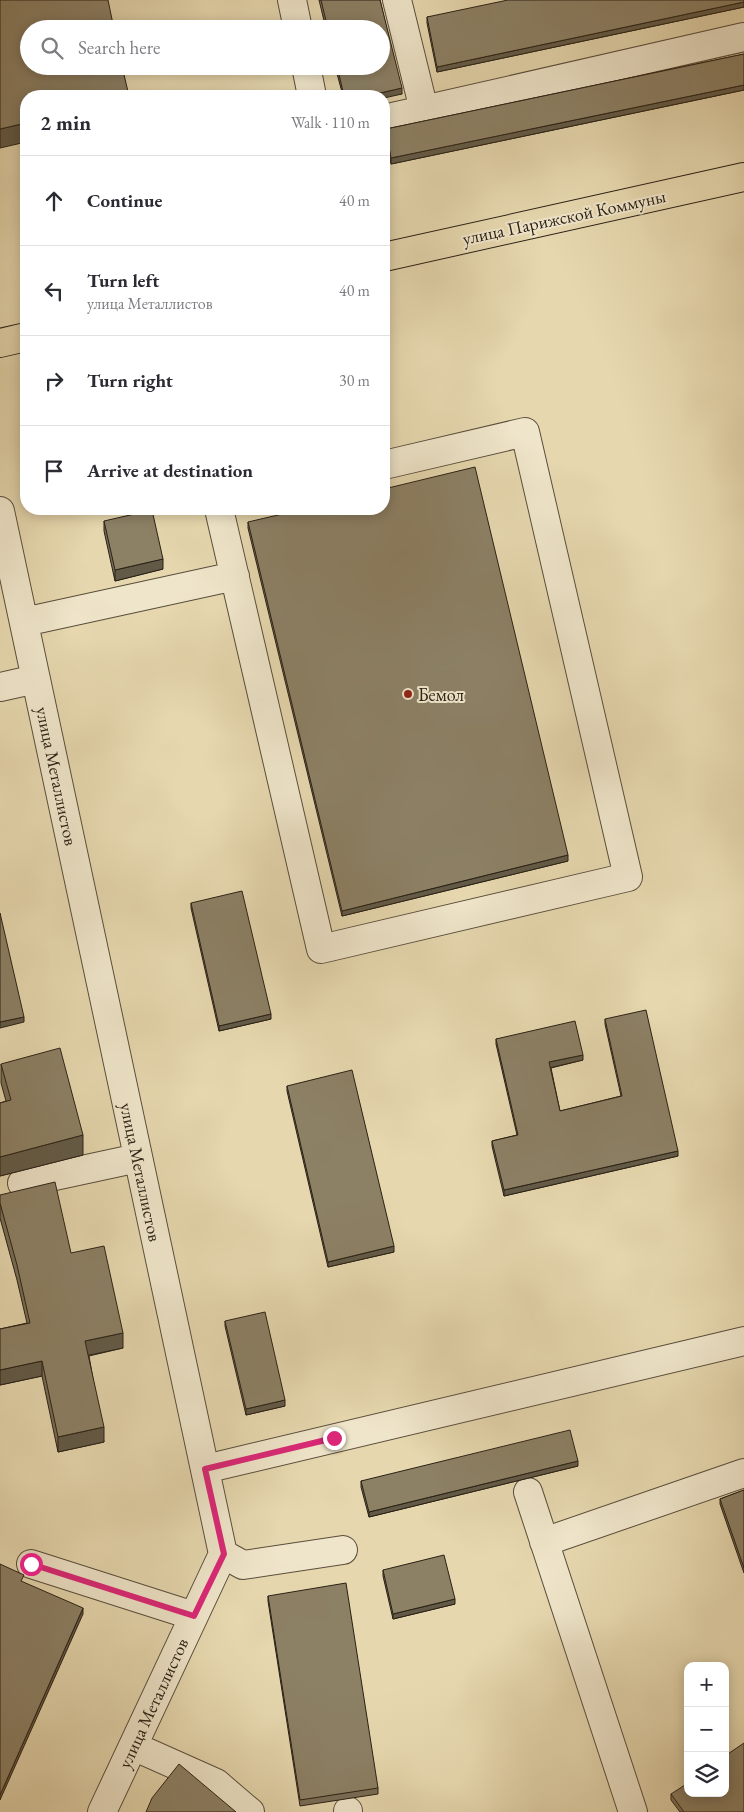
<!DOCTYPE html>
<html lang="en">
<head>
<meta charset="utf-8">
<style>
  body { margin:0; font-family:"EB Garamond",serif; background:#f2f2f3; color:#2b2b33 }
  .controls { position:absolute; right:15px; bottom:15px; display:grid; overflow:hidden; border-radius:10px; box-shadow:0 2px 12px #0003 }
  .controls button { width:45px; height:45px; display:grid; place-items:center; padding:0; border:0; border-bottom:1px solid #e1e1e2; background:#fff; color:#2b2b33; font:25px sans-serif }
  .stop { position:absolute; width:15px; height:15px; margin:-11px; border:4px solid #db2777; border-radius:50%; background:#fff }
  .stop.end { background:#db2777; border-color:#fff; box-shadow:0 1px 5px #0008 }
  .list { margin:0; padding:0; list-style:none }
  h2 { display:flex; justify-content:space-between; align-items:center; height:65px; margin:0; padding:0 20px; font-size:21px }
  h2 small { font-size:16px; font-weight:400; color:#7c7c81 }
  .list li { display:grid; grid-template-columns:32px 1fr auto; gap:15px; align-items:center; box-sizing:border-box; height:90px; padding:0 20px; border-top:1px solid #e1e1e2 }
  .list b { display:block; font-size:19px; white-space:nowrap }
  .list p { margin:0; font-size:16px; white-space:nowrap; color:#7c7c81 }
  .list em { font-size:16px; font-style:normal; color:#7c7c81 }
  .icon { flex:none; width:28px; height:28px; fill:none; stroke:currentColor; stroke-width:2; stroke-linecap:round; stroke-linejoin:round }
  .map { position:relative; flex:none; width:744px; height:1812px; overflow:hidden }
  .search { position:absolute; background:#fff; box-shadow:0 2px 12px #0003; left:20px; top:20px; width:370px; height:55px; display:flex; align-items:center; gap:12px; box-sizing:border-box; padding:0 18px; border-radius:28px; color:#7c7c81; font-size:19px }
  .panel { position:absolute; background:#fff; box-shadow:0 2px 12px #0003; left:20px; top:90px; width:370px; height:425px; border-radius:20px }
  .map>svg:first-child { display:block }
  .lines { fill:none; stroke-linecap:round; stroke-linejoin:round }
  .minor-casing { stroke:#594e3c; stroke-width:30 }
  .major-casing { stroke:#2a2116; stroke-width:30 }
  .minor { stroke:#efe5ca; stroke-width:28 }
  .major { stroke:#e6d7ae; stroke-width:28 }
  .wall { fill:#786e57; stroke:#2a2116 }
  .shaded-wall { fill:#625a47; stroke:#2a2116 }
  .building { fill:#8c8065; stroke:#2a2116 }
  .route { stroke:#db2777; stroke-width:6 }
  .poi-dot { fill:#8f2418; stroke:#efe5ca; stroke-width:2 }
  .labels { text-anchor:middle; dominant-baseline:central; stroke-width:4; stroke-linejoin:round; paint-order:stroke }
  .street-label { font-size:18px; fill:#2a2116; stroke:#efe5ca }
  .poi-label { font-size:18px; fill:#2a2116; stroke:#efe5ca; text-anchor:start }
</style>
</head>
<body>
<div class="map">
<svg width="744" height="1812" viewBox="0 0 744 1812">
  <rect width="100%" height="100%" fill="#e6d7ae"/>
  <filter id="stains"><feTurbulence type="fractalNoise" baseFrequency=".004" numOctaves="4"/><feColorMatrix values="0 0 0 0 .2 0 0 0 0 .09 0 0 0 0 .02 0 0 0 .5 -.17"/></filter>
  <radialGradient id="worn" r=".72"><stop offset=".6" stop-color="#630" stop-opacity="0"/><stop offset="1" stop-color="#630" stop-opacity=".3"/></radialGradient>
  <g class="lines">
    <!-- minor casing -->
    <g class="minor-casing">
      <path id="minor" d="M292 0 298 29
        M397 0 424 110
        M306 66 312 96
        M384 119 744 37
        M219 509 321 949 628 877 525 432 384 465
        M0 511 223 1554 102 1812
        M24 622 235 576
        M0 687 36 679
        M22 1183 138 1158
        M205 1469 744 1341
        M528 1492 633 1812
        M544 1542 744 1473
        M223 1554 243 1565 343 1550
        M31 1564 194 1616
        M133 1746 216 1783 250 1812
        M348 1811V1812"/>
    </g>
    <!-- major casing -->
    <g class="major-casing">
      <path id="major" d="M384 257 744 177
        M0 343 26 337"/>
    </g>
    <!-- minor -->
    <use href="#minor" class="minor"/>
    <!-- major -->
    <use href="#major" class="major"/>
  </g>
  <!-- wall -->
  <path class="wall" d="M319 0H380L402 94 384 96H343L335 66H381V29H326Z
    M744 0V7L437 72 427 23V17Z
    M744 54V90L391 164 386 134V129Z
    M104 521 163 569 115 581 104 531Z
    M248 522 568 861 342 916 248 528Z
    M191 903 271 1019 219 1031 191 908Z
    M605 1019 678 1156 504 1196 492 1146V1141L517 1135 496 1044V1039L583 1060 551 1068 560 1111 621 1096 605 1024Z
    M1 1064 83 1155 0 1176V1103L6 1101 1 1083Z
    M287 1086 394 1252 328 1267 287 1091Z
    M0 1195 71 1253 123 1348 89 1356 104 1442 58 1452 42 1376 0 1385V1329L27 1323 17 1280 0 1218Z
    M225 1321 285 1406 246 1415 225 1326Z
    M578 1466 369 1517 361 1487V1481Z
    M744 1490V1573L720 1504V1499Z
    M383 1570 455 1604 393 1619 383 1576Z
    M268 1596 378 1788V1794L300 1806 268 1601Z
    M671 1794 744 1812H680L671 1800Z"/>
  <!-- shaded-wall -->
  <path class="shaded-wall" d="M744 2V7L437 72V67Z
    M744 85V90L391 164V158Z
    M402 88V94L384 98V96H367Z
    M26 123V142L0 148V129Z
    M163 559V569L115 581V570Z
    M568 855V861L342 916V911Z
    M271 1014V1019L219 1031V1026Z
    M24 1017V1022L0 1028V1022Z
    M583 1055V1060L549 1068V1062Z
    M83 1135V1155L0 1176V1157Z
    M678 1151V1156L504 1196V1190Z
    M394 1246V1252L328 1267V1262Z
    M123 1333V1348L85 1356V1341Z
    M42 1361V1376L0 1385V1370Z
    M285 1400V1406L246 1415V1409Z
    M104 1427V1442L58 1452V1437Z
    M578 1461V1466L369 1517V1512Z
    M455 1599V1604L393 1619V1614Z
    M83 1608V1614L0 1800V1795Z"/>
  <!-- building -->
  <path class="building" d="M0 0H108L114 29H29V66H122L129 96H26V123L0 129Z
    M321 0H380L402 88 367 96H344L337 66H381V29H328Z
    M508 0H744V2L437 67 427 17Z
    M744 54V85L391 158 386 129Z
    M475 467 568 855 342 911 248 522 304 509H384V489Z
    M152 510 163 559 115 570 104 521Z
    M242 891 271 1014 219 1026 191 903Z
    M0 913 24 1017 0 1022Z
    M646 1010 678 1151 504 1190 492 1141 518 1135 496 1039 575 1021 583 1055 549 1062 560 1111 622 1096 605 1019Z
    M60 1048 83 1135 0 1157V1103L11 1100 1 1064Z
    M352 1070 394 1246 328 1262 287 1086Z
    M55 1182 71 1253 104 1246 123 1333 85 1341 104 1427 58 1437 42 1361 0 1370V1329L30 1323 17 1265 0 1203V1195Z
    M265 1312 285 1400 246 1409 225 1321Z
    M570 1430 578 1461 369 1512 361 1481Z
    M744 1490V1568L720 1499Z
    M444 1555 455 1599 393 1614 383 1570Z
    M0 1564 24 1575 21 1581 83 1608 0 1795Z
    M346 1583 378 1788 300 1800 268 1596Z
    M744 1743V1812H684L671 1794 688 1783V1793H725V1756Z
    M179 1764 236 1812H146L152 1798Z"/>
  <g class="lines">
    <!-- route -->
    <path class="route" d="M31 1564 194 1616 224 1554 205 1469 334 1438"/>
  </g>
  <!-- markers -->
  <circle class="poi-dot" cx="408" cy="694" r="5"/>
  <g class="labels">
    <!-- street labels -->
    <g class="street-label">
      <text transform="translate(564 217) rotate(-12)">улица Парижской Коммуны</text>
      <text transform="translate(57 776) rotate(78)">улица Металлистов</text>
      <text transform="translate(141 1172) rotate(78)">улица Металлистов</text>
      <text transform="translate(153 1703) rotate(-65)">улица Металлистов</text>
    </g>
    <!-- poi labels -->
    <g class="poi-label">
      <text x="418" y="694">Бемол</text>
    </g>
  </g>
  <rect width="100%" height="100%" filter="url(#stains)"/>
  <rect width="100%" height="100%" fill="url(#worn)"/>
</svg>
<div class="controls">
<button>+</button>
<button>−</button>
<button><svg class="icon" aria-label="layers" viewBox="0 0 24 24"><path d="M12 4l9 5-9 5-9-5zM3 14l9 5 9-5"/></svg></button>
</div>
<div class="stop" style="left:31px;top:1564px"></div>
<div class="stop end" style="left:334px;top:1438px"></div>
<div class="search"><svg class="icon" aria-label="search" viewBox="0 0 24 24"><circle cx="10" cy="10" r="6"/><path d="M15 15l6 6"/></svg>Search here</div>
<section class="panel">
<h2>2 min<small>Walk · 110 m</small></h2>
<ul class="list">
<li><svg class="icon" aria-label="ahead" viewBox="0 0 24 24"><path d="M12 20V5M6 11l6-6 6 6"/></svg><div><b>Continue</b></div><em>40 m</em></li>
<li><svg class="icon" aria-label="left" viewBox="0 0 24 24"><path d="M17 20v-9H6M10 6l-5 5 5 5"/></svg><div><b>Turn left</b><p>улица Металлистов</p></div><em>40 m</em></li>
<li><svg class="icon" aria-label="right" viewBox="0 0 24 24"><path d="M7 20v-9h11M14 6l5 5-5 5"/></svg><div><b>Turn right</b></div><em>30 m</em></li>
<li><svg class="icon" aria-label="arrive" viewBox="0 0 24 24"><path d="M6 21V4h12l-3 4 3 4H6"/></svg><div><b>Arrive at destination</b></div></li>
</ul>
</section>
</div>
</body>
</html>
